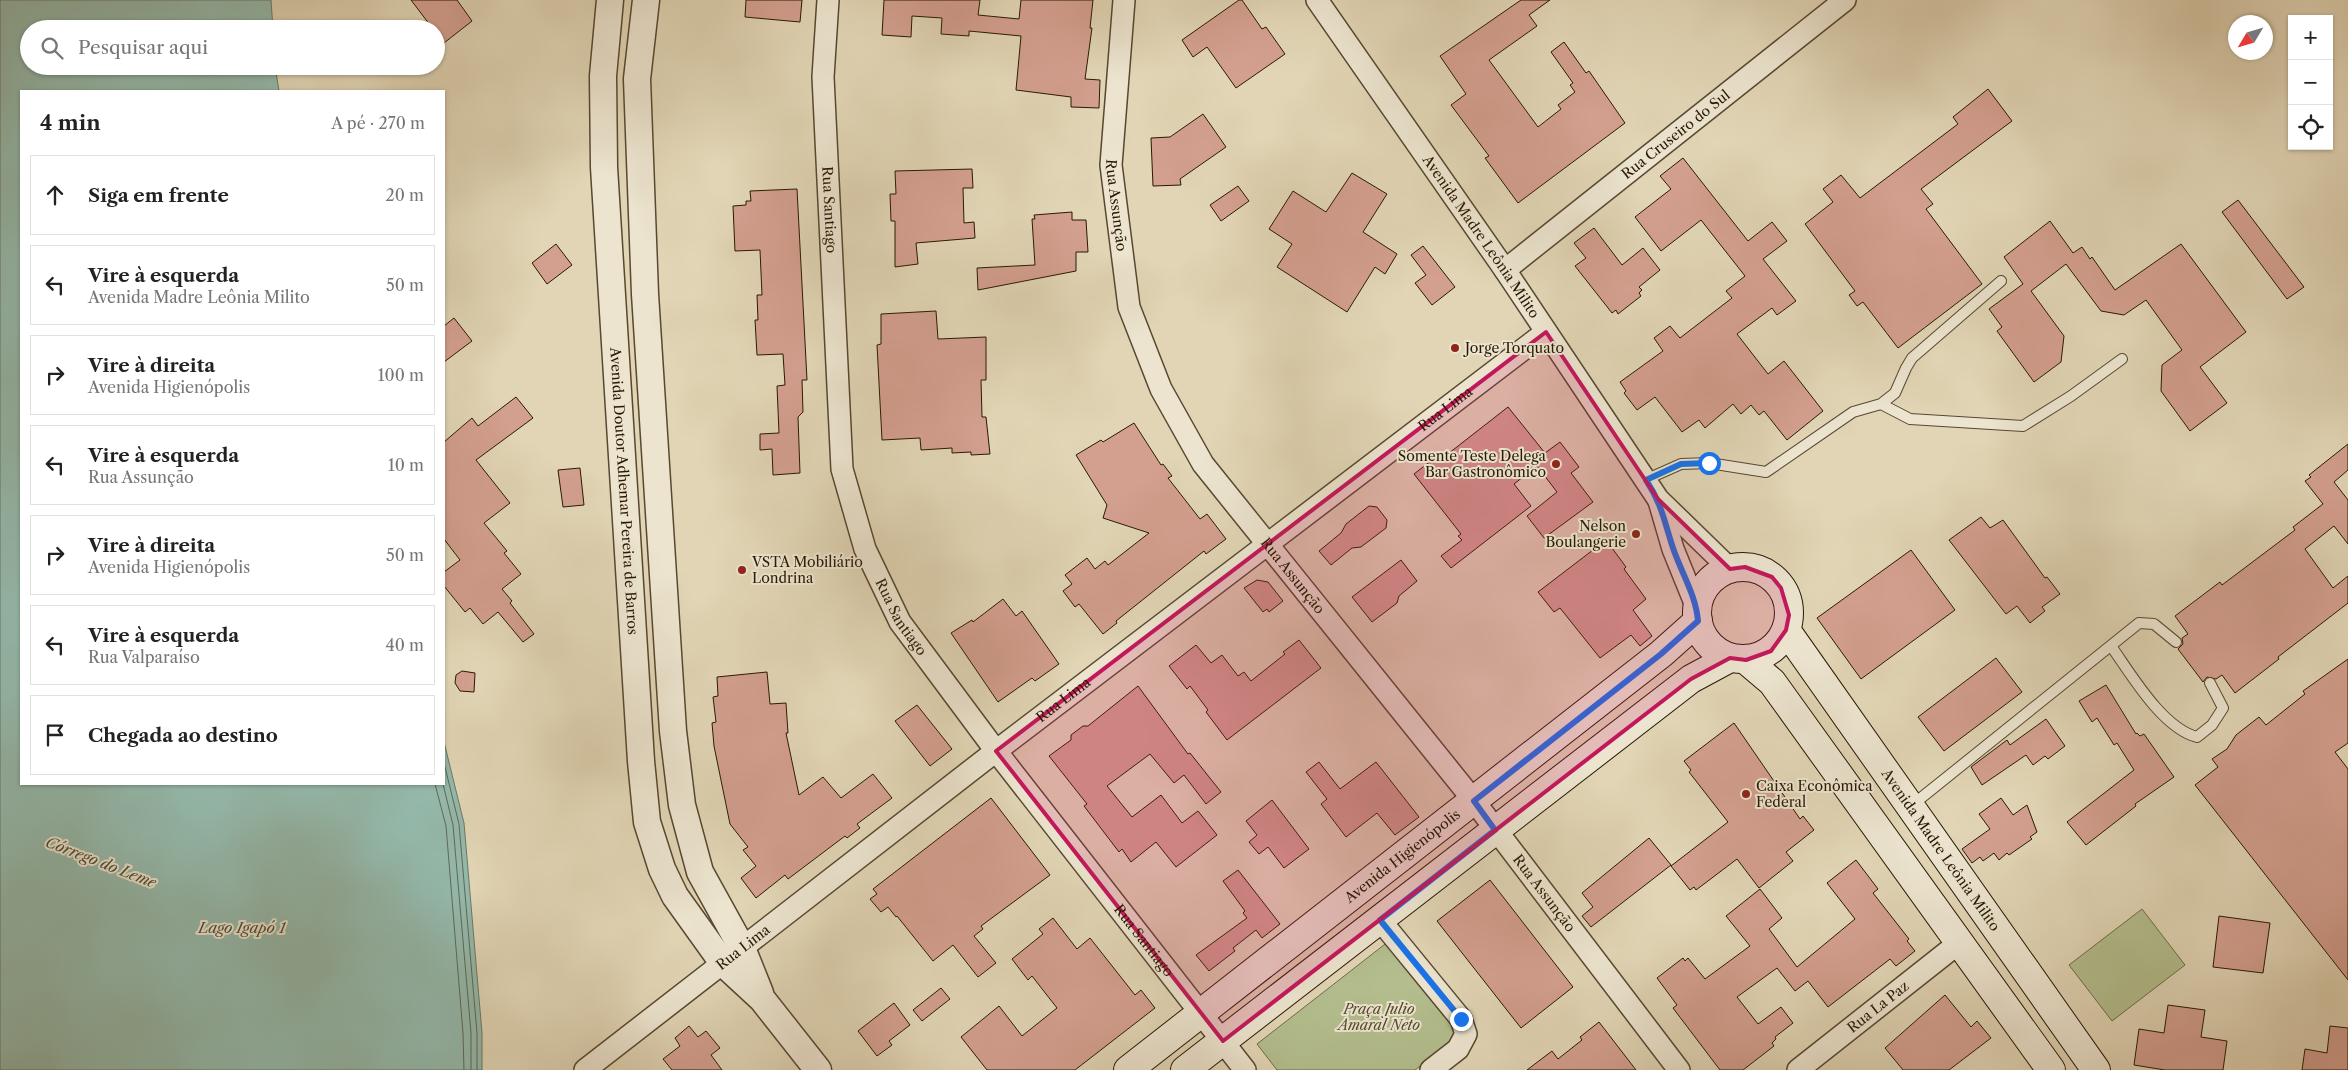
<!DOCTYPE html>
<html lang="pt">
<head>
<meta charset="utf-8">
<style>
  body { margin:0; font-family:"Libre Caslon Text",serif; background:#f2f2f2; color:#222 }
  .controls { position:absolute; right:15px; top:15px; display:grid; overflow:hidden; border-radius:0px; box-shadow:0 1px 4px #0004 }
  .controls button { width:45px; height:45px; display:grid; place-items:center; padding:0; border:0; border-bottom:1px solid #e0e0e0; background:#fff; color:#222; font:25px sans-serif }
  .compass { position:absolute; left:2228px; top:15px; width:45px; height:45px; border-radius:50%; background:#fff; box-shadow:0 1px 4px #0004; rotate:232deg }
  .stop { position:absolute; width:15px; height:15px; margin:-11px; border:4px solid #1a73e8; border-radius:50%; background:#fff }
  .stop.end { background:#1a73e8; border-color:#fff; box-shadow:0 1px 5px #0008 }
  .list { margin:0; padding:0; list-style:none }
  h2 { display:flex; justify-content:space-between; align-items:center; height:65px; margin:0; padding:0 20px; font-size:21px }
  h2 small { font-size:16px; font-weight:400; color:#767676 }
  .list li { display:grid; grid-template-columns:32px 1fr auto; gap:15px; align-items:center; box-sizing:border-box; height:80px; margin:0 10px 10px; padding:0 10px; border:1px solid #e0e0e0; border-radius:0px }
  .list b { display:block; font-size:19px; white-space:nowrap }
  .list p { margin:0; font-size:16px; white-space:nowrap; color:#767676 }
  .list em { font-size:16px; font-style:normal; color:#767676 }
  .icon { flex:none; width:28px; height:28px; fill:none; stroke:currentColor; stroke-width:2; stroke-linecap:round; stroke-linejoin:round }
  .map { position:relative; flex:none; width:2348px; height:1070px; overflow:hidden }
  .search { position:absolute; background:#fff; box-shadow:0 1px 4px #0004; left:20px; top:20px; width:425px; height:55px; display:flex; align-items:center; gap:12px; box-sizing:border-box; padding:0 18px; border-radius:28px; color:#767676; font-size:19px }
  .panel { position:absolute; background:#fff; box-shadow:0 1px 4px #0004; left:20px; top:90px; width:425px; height:695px; border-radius:0px }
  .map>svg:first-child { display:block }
  .green { fill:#b3bd8d; stroke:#6e6b48 }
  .water { fill:#94b9ab; stroke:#697968 }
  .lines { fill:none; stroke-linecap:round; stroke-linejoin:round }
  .shore { stroke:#5e6957; stroke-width:1 }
  .building { fill:#d39f8f; stroke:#291903 }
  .service-casing { stroke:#574830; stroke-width:12 }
  .minor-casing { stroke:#574830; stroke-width:24 }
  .tertiary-casing { stroke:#574830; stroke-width:29 }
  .secondary-casing { stroke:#291903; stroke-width:30 }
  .service { stroke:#ece4cf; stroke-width:10 }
  .minor { stroke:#ece4cf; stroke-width:21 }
  .tertiary { stroke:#ece4cf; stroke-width:26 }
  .secondary { stroke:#ece4cf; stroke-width:28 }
  .route { stroke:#1a73e8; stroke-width:6 }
  .marked { fill:#c2185b; fill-opacity:0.2; stroke:#c2185b; stroke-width:4; stroke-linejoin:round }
  .poi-dot { fill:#8f2418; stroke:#ece4cf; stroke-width:2 }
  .labels { text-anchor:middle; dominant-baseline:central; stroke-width:4; stroke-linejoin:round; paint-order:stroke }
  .street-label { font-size:14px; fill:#291903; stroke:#ece4cf }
  .poi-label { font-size:14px; fill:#291903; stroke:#ece4cf; text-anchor:start }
  .park-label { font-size:14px; font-style:italic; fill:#524a2c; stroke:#ece4cf }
  .water-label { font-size:15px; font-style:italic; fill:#494935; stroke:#ece4cf }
</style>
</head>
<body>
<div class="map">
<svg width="2348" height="1070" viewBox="0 0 2348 1070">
  <rect width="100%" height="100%" fill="#e1d5b5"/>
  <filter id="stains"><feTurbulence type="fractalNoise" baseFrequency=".004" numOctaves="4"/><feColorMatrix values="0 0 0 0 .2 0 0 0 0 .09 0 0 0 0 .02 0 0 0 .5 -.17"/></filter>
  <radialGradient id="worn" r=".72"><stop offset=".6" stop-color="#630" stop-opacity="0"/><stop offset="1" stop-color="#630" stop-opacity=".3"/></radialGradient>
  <!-- green -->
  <path class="green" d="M2142 909 2185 965 2112 1021 2069 965Z
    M1389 941 1460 1035 1415 1070H1277L1257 1044Z"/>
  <!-- water -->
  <path class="water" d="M0 0H271L273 29H29V66H275L279 91H21V784H444V742L464 823 482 1033V1070H0Z"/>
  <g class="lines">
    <!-- shore -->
    <path class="shore" d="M444 763 459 824 477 1033V1070
      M435 784 446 826 463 1033 464 1070
      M443 784 453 825 471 1033V1070"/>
  </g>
  <!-- building -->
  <path class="building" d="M411 0H457L472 21 444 43 436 33V29H433Z
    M746 0H802L800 22 745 17Z
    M884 0H980L978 15 1019 19 1021 0H1093L1090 28H1092L1085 79 1100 80 1099 108 1071 107V97L1016 90 1021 36 969 31V36L941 34 942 18 912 16 911 37 882 35Z
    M1239 0H1242L1262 29 1266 27 1285 54 1236 88 1207 47 1193 57 1182 40Z
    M1521 0H1550L1529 15 1537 26 1489 60 1538 127 1561 109 1558 105 1575 92 1570 85 1573 83 1551 52 1564 42 1586 73 1589 71 1625 123 1518 203 1485 158 1489 156 1451 105 1466 94 1440 56Z
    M1988 89 2012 121 1921 189 1933 204 1926 209 1982 284 1898 348 1863 302 1857 306 1849 295 1855 291 1805 224 1833 202 1823 189 1841 175 1860 198 1958 124 1953 117Z
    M1203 114 1226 147 1180 179 1181 185 1153 186 1151 138 1170 137Z
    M1683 158 1748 241 1772 222 1787 241 1763 259 1796 301 1777 315 1772 308 1737 334 1768 374 1784 361 1823 411 1787 440 1764 411 1759 415 1751 405 1741 414 1733 404 1705 428 1699 420 1682 432 1655 397 1637 410 1624 393 1626 391 1620 382 1663 351 1654 338 1670 326 1680 338 1732 298 1726 291 1745 276 1701 220 1661 251 1635 217 1671 189 1660 176Z
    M972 169 973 188H963L964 223 974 222 975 238 916 243 918 264 895 267V221H891L890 194H896L895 171Z
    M1352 173 1387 194 1363 232 1397 254 1385 274 1375 267 1347 312 1277 267 1292 244 1269 229 1293 191 1326 212Z
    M1238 186 1249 201 1221 221 1210 205Z
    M797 189 807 380H802L803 412 798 417 800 473 773 475 772 449 760 450V434L779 433 777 386 785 385 783 354 757 355 755 320H758L757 295H762L760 250 735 251 733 206 746 205V201H751L750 191Z
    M2238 200 2304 287 2287 299 2222 212Z
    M1072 212V220H1086L1088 252H1076V271L978 290 977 268 1035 265 1032 219H1035L1034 215Z
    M2050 221 2073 253 2082 247 2090 259 2092 257 2115 290 2181 244 2246 332 2200 367 2227 403 2190 431 2161 391 2162 365 2182 350 2146 300 2124 315 2101 311 2066 264 2031 291 2064 336 2061 362 2034 382 1997 331 2002 327 1989 309 2023 284 2004 257Z
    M1594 228 1622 265 1643 248 1660 270 1639 287 1642 290 1639 293 1641 296 1618 314 1616 310 1612 313 1575 266 1586 258 1574 243Z
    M556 244 572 265 547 284 532 263Z
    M1423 246 1455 287 1432 305 1415 283 1426 275 1411 255Z
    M936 311 938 339 986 337V380H981L982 417H986L990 454 971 455V452L952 453V448L921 450 920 438 882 440 877 345 881 344V314Z
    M454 318 472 341 444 362V326Z
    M516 397 533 418 476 460 510 503 484 523 507 551 504 553 521 574 502 589 512 601 510 603 534 634 523 642 498 612 483 624 470 608 465 612 444 586V572L460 560 444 539V442L472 418 478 426Z
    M1508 407 1545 453 1560 442 1579 467 1571 473 1593 502 1544 538 1527 516 1557 492 1537 466 1514 484 1531 506 1451 568 1441 556 1462 540 1458 536 1461 534 1414 474 1441 453 1444 457Z
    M1134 423 1161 465 1163 464 1172 476 1168 478 1200 519 1207 514 1226 539 1206 554 1204 551 1116 621 1117 623 1103 634 1079 604 1075 607 1063 591 1072 584 1065 575 1087 558 1095 569 1105 561 1108 565 1149 533 1103 518 1107 505 1076 455 1101 440 1103 442Z
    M2348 444V470L2334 482 2348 500V544L2334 526 2305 549 2333 588 2348 576V603L2278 657 2279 659 2235 693 2222 675 2216 679 2207 677 2203 682 2178 649 2183 644 2182 638 2188 634 2175 616 2220 582 2222 585 2295 530 2293 527 2323 504 2305 481 2311 477 2309 475Z
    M580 468 584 505 563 507 558 470Z
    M1369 506 1377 507 1387 520 1386 528 1361 547 1352 548 1331 565 1319 551 1341 533 1346 524Z
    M1981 517 1990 528 2003 520 2045 578 2047 577 2060 594 2042 607 2045 611 2030 623 2017 606 2006 614 1949 540Z
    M1606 540 1626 567 1624 569 1646 599 1633 610 1652 636 1640 646 1631 635 1600 658 1560 608 1554 612 1538 592Z
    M1911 550 1955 610 1861 679 1817 618Z
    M1401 560 1417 581 1399 596 1397 603 1372 622 1352 597Z
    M1257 580 1268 582 1283 601 1269 612 1267 609 1263 612 1244 588Z
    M1003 599 1016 616 1022 611 1059 664 1035 681 1032 678 998 702 951 633 972 620 973 622Z
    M1299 640 1321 668 1227 740 1206 712 1208 710 1190 686 1187 689 1169 666 1196 645 1211 663 1222 655 1238 676 1244 672 1251 681 1285 654 1283 652Z
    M1996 658 2022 692 1944 751 1918 717Z
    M2348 659V743L2335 752 2348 769V980L2195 785 2218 767 2212 759 2227 749 2236 735 2259 717 2266 725 2305 694 2303 691Z
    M462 671 475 673 474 692 460 691 455 683 456 675Z
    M767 672 770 704 786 703 788 733H786L799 795 823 777 841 798 873 774 892 798 857 824 860 828 847 838 845 836 788 879 785 875 756 898 741 878 756 866 743 850 748 847 730 824 714 746 712 723 716 722 713 697 718 696 717 677Z
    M2106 685 2136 734 2137 733 2140 736 2144 734 2174 777 2135 804 2136 806 2086 845 2067 822 2134 770 2117 743 2114 745 2097 718 2092 722 2079 701Z
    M1138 686 1188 754 1190 753 1221 792 1206 804 1184 775 1174 783 1150 754 1107 786 1132 817 1161 795 1182 823 1198 811 1217 835 1176 867 1156 842 1131 862 1122 849 1119 852 1084 806 1087 804 1049 756 1071 740V735L1083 726H1088Z
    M917 705 952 749 930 766 895 721Z
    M2046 719 2065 746 2048 759 2045 756 2033 765 2026 755 1982 785 1971 767 2007 740 2010 745Z
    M1734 723 1800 819 1803 816 1814 830 1786 852 1793 861 1759 888 1737 859 1696 890 1694 887 1690 890 1671 866 1728 822 1689 772 1691 770 1684 761Z
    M1319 762 1340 789 1376 762 1419 817 1395 835 1377 813 1346 837 1321 804 1327 799 1306 772Z
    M991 798 1050 875 981 926 983 929 974 936 996 963 978 977 953 945 933 961 897 916 896 917 888 907 881 912 870 899 877 894 873 889Z
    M2001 798 2013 815 2027 805 2037 832 2030 837 2032 839 2009 855 2007 853 1999 860 1994 853 1983 861 1980 857 1972 863 1962 849 1990 829 1979 814Z
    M1272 800 1309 849 1284 868 1268 847 1259 854 1249 842 1257 835 1246 821Z
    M1649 838 1671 865 1591 927 1582 916 1593 907 1582 893Z
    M1856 860 1878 889 1873 893 1909 939 1907 941 1915 951 1896 966 1890 959 1828 1007 1808 981 1795 991 1777 968 1737 997 1758 1024 1781 1007 1793 1023 1775 1037 1776 1039 1772 1043 1774 1046 1743 1070H1720L1673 1008 1677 1005 1657 978 1683 958 1685 961 1688 958 1705 979 1750 946 1726 916 1760 889 1782 918 1769 929 1797 967 1855 919 1827 883Z
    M1238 870 1280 924 1262 938 1256 930 1233 948 1235 951 1209 971 1196 955 1247 918 1243 913 1245 911 1223 881Z
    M1490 880 1573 987 1521 1028 1437 921Z
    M2219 916 2270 923 2263 973 2213 967Z
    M1053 918 1077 949 1090 938 1135 995 1141 990 1155 1008 1075 1070H987L961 1037 999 1006 1022 1036 1057 1008 1032 976 1028 980 1012 959 1043 934 1039 929Z
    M941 988 950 999 922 1021 913 1010Z
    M1945 995 1971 1027 1977 1021 1991 1038 1949 1070H1903L1885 1048Z
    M894 1003 910 1025 889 1041 892 1045 877 1056 858 1031Z
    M2168 1005 2205 1010 2201 1037 2227 1041 2223 1070H2165L2134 1065 2139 1029 2164 1033Z
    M1599 1022 1636 1070H1527L1552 1051 1558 1059 1582 1040 1580 1037Z
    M689 1026 698 1037 706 1031 720 1048 711 1055 722 1070H672L663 1059 680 1046 675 1038Z
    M2330 1026 2348 1028V1070H2302L2305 1049 2327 1053Z"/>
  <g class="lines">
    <!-- service casing -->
    <g class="service-casing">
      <path id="service" d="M1881 404 1910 419 2023 426 2071 396 2122 359
        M1645 480 1681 464 1709 463 1766 472 1853 412 1881 404 1895 393 1906 368 1912 358 2001 281
        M2111 646C2131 674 2162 728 2197 737L2212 725 2223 708 2210 683
        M1911 806 2139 623 2154 624 2176 642"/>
    </g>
    <!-- minor casing -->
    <g class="minor-casing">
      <g id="minor">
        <path id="s1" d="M828 0 823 77 842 469 865 549 900 622 996 751 1245 1070"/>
        <path id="s2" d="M1124 0 1111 165 1129 307 1161 389 1203 464 1474 801 1679 1070"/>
        <path id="s3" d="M1317 0 1505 270 1658 499 1730 569"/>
        <path id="s4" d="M1505 270 1845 0"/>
        <path d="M1659 501 1673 549 1697 608"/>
        <path d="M1380 920 1461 1019 1466 1034 1458 1049 1431 1070"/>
        <path id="s5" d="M585 1070 996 751 1546 332"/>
        <path id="s6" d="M1798 1070 1960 942"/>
      </g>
    </g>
    <!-- tertiary casing -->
    <g class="tertiary-casing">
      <g id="tertiary">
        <path id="s7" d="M610 0 603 76 604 167 641 761 647 822 662 869 675 896 723 963 762 999 818 1070"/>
        <path d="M646 0 637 79 645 294 673 731 682 805 700 872 742 948 760 993"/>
      </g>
    </g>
    <!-- secondary casing -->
    <g class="secondary-casing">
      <g id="secondary">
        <circle cx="1743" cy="613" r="46"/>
        <path id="s8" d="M1786 630 2096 1070"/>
        <path d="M1746 660 1772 682 2051 1070"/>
        <path id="s9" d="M1128 1070 1661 654 1698 621"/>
        <path d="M1185 1070 1691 679 1730 658"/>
      </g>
    </g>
    <!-- service -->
    <use href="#service" class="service"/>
    <!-- minor -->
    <use href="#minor" class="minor"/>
    <!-- tertiary -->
    <use href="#tertiary" class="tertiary"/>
    <!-- secondary -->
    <use href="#secondary" class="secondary"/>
  </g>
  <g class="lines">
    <!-- route -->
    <path class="route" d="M1461 1019 1380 920 1495 830 1474 801 1661 654 1698 621C1696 595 1681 572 1673 548 1664 521 1662 504 1646 480L1681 464 1709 463"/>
  </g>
  <!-- marked area -->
  <path class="marked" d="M1546 332 1658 499 1730 569 1745 567 1772 577 1781 588 1789 615 1786 630 1771 651 1746 660 1730 658 1691 679 1223 1041 996 751Z"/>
  <!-- markers -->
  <g class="poi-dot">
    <circle cx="1455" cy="348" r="5"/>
    <circle cx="1556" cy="464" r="5"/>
    <circle cx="1636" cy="534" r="5"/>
    <circle cx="742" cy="570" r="5"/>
    <circle cx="1746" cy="794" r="5"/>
  </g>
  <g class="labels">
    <!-- street labels -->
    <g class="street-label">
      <text stroke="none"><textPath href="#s4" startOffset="218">Rua Cruseiro do Sul</textPath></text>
      <text stroke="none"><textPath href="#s2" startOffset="206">Rua Assunção</textPath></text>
      <text stroke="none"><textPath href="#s1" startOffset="210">Rua Santiago</textPath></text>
      <text stroke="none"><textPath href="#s3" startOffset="288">Avenida Madre Leônia Milito</textPath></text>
      <text stroke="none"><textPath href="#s5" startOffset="1085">Rua Lima</textPath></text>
      <text stroke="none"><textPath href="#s7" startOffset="492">Avenida Doutor Adhemar Pereira de Barros</textPath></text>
      <text stroke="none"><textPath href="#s2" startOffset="626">Rua Assunção</textPath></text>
      <text stroke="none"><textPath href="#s1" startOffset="630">Rua Santiago</textPath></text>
      <text stroke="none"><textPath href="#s5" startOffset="605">Rua Lima</textPath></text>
      <text stroke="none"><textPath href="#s8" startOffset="269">Avenida Madre Leônia Milito</textPath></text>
      <text stroke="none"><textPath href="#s9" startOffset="348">Avenida Higienópolis</textPath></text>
      <text stroke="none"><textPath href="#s2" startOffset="1031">Rua Assunção</textPath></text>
      <text stroke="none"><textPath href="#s1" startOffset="1035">Rua Santiago</textPath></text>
      <text stroke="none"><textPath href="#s5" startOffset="200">Rua Lima</textPath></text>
      <text stroke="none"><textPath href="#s6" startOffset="102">Rua La Paz</textPath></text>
    </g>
    <!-- poi labels -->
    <g class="poi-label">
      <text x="1465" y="348">Jorge Torquato</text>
      <text x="1546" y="456" text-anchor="end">Somente Teste Delega<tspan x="1546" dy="16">Bar Gastronômico</tspan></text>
      <text x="1626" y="526" text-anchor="end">Nelson<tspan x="1626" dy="16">Boulangerie</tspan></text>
      <text x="752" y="562">VSTA Mobiliário<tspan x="752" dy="16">Londrina</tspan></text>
      <text x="1756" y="786">Caixa Econômica<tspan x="1756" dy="16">Federal</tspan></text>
    </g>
    <!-- park labels -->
    <g class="park-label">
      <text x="1379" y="1009">Praça Julio<tspan x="1379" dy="16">Amaral Neto</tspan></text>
    </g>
    <!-- water labels -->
    <g class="water-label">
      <text transform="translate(101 862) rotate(21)">Córrego do Leme</text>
      <text x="242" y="927">Lago Igapó 1</text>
    </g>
  </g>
  <rect width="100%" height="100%" filter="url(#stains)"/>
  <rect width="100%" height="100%" fill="url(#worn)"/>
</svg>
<div class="controls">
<button>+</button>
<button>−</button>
<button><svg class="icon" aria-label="locate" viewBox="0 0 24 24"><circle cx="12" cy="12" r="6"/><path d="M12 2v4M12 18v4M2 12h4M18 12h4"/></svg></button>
</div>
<svg class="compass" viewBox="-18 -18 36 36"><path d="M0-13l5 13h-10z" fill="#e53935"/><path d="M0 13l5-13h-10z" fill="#767676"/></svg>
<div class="stop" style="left:1709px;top:463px"></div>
<div class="stop end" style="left:1461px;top:1019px"></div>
<div class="search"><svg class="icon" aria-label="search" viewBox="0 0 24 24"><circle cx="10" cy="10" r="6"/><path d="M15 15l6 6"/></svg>Pesquisar aqui</div>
<section class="panel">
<h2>4 min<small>A pé · 270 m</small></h2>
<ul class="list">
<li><svg class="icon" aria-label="ahead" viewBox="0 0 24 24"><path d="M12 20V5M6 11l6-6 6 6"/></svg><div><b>Siga em frente</b></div><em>20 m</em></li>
<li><svg class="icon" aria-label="left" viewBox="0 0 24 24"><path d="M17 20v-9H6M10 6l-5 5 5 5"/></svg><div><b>Vire à esquerda</b><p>Avenida Madre Leônia Milito</p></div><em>50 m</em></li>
<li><svg class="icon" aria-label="right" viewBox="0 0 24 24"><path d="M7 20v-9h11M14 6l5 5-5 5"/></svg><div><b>Vire à direita</b><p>Avenida Higienópolis</p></div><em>100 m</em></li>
<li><svg class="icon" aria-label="left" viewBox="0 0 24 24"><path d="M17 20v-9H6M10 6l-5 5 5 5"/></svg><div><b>Vire à esquerda</b><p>Rua Assunção</p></div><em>10 m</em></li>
<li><svg class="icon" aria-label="right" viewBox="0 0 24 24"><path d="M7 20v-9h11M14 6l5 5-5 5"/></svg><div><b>Vire à direita</b><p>Avenida Higienópolis</p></div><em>50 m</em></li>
<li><svg class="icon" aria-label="left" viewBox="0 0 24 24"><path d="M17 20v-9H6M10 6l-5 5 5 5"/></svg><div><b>Vire à esquerda</b><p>Rua Valparaíso</p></div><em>40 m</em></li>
<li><svg class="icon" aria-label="arrive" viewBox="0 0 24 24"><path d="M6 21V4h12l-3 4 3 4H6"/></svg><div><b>Chegada ao destino</b></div></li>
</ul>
</section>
</div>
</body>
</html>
